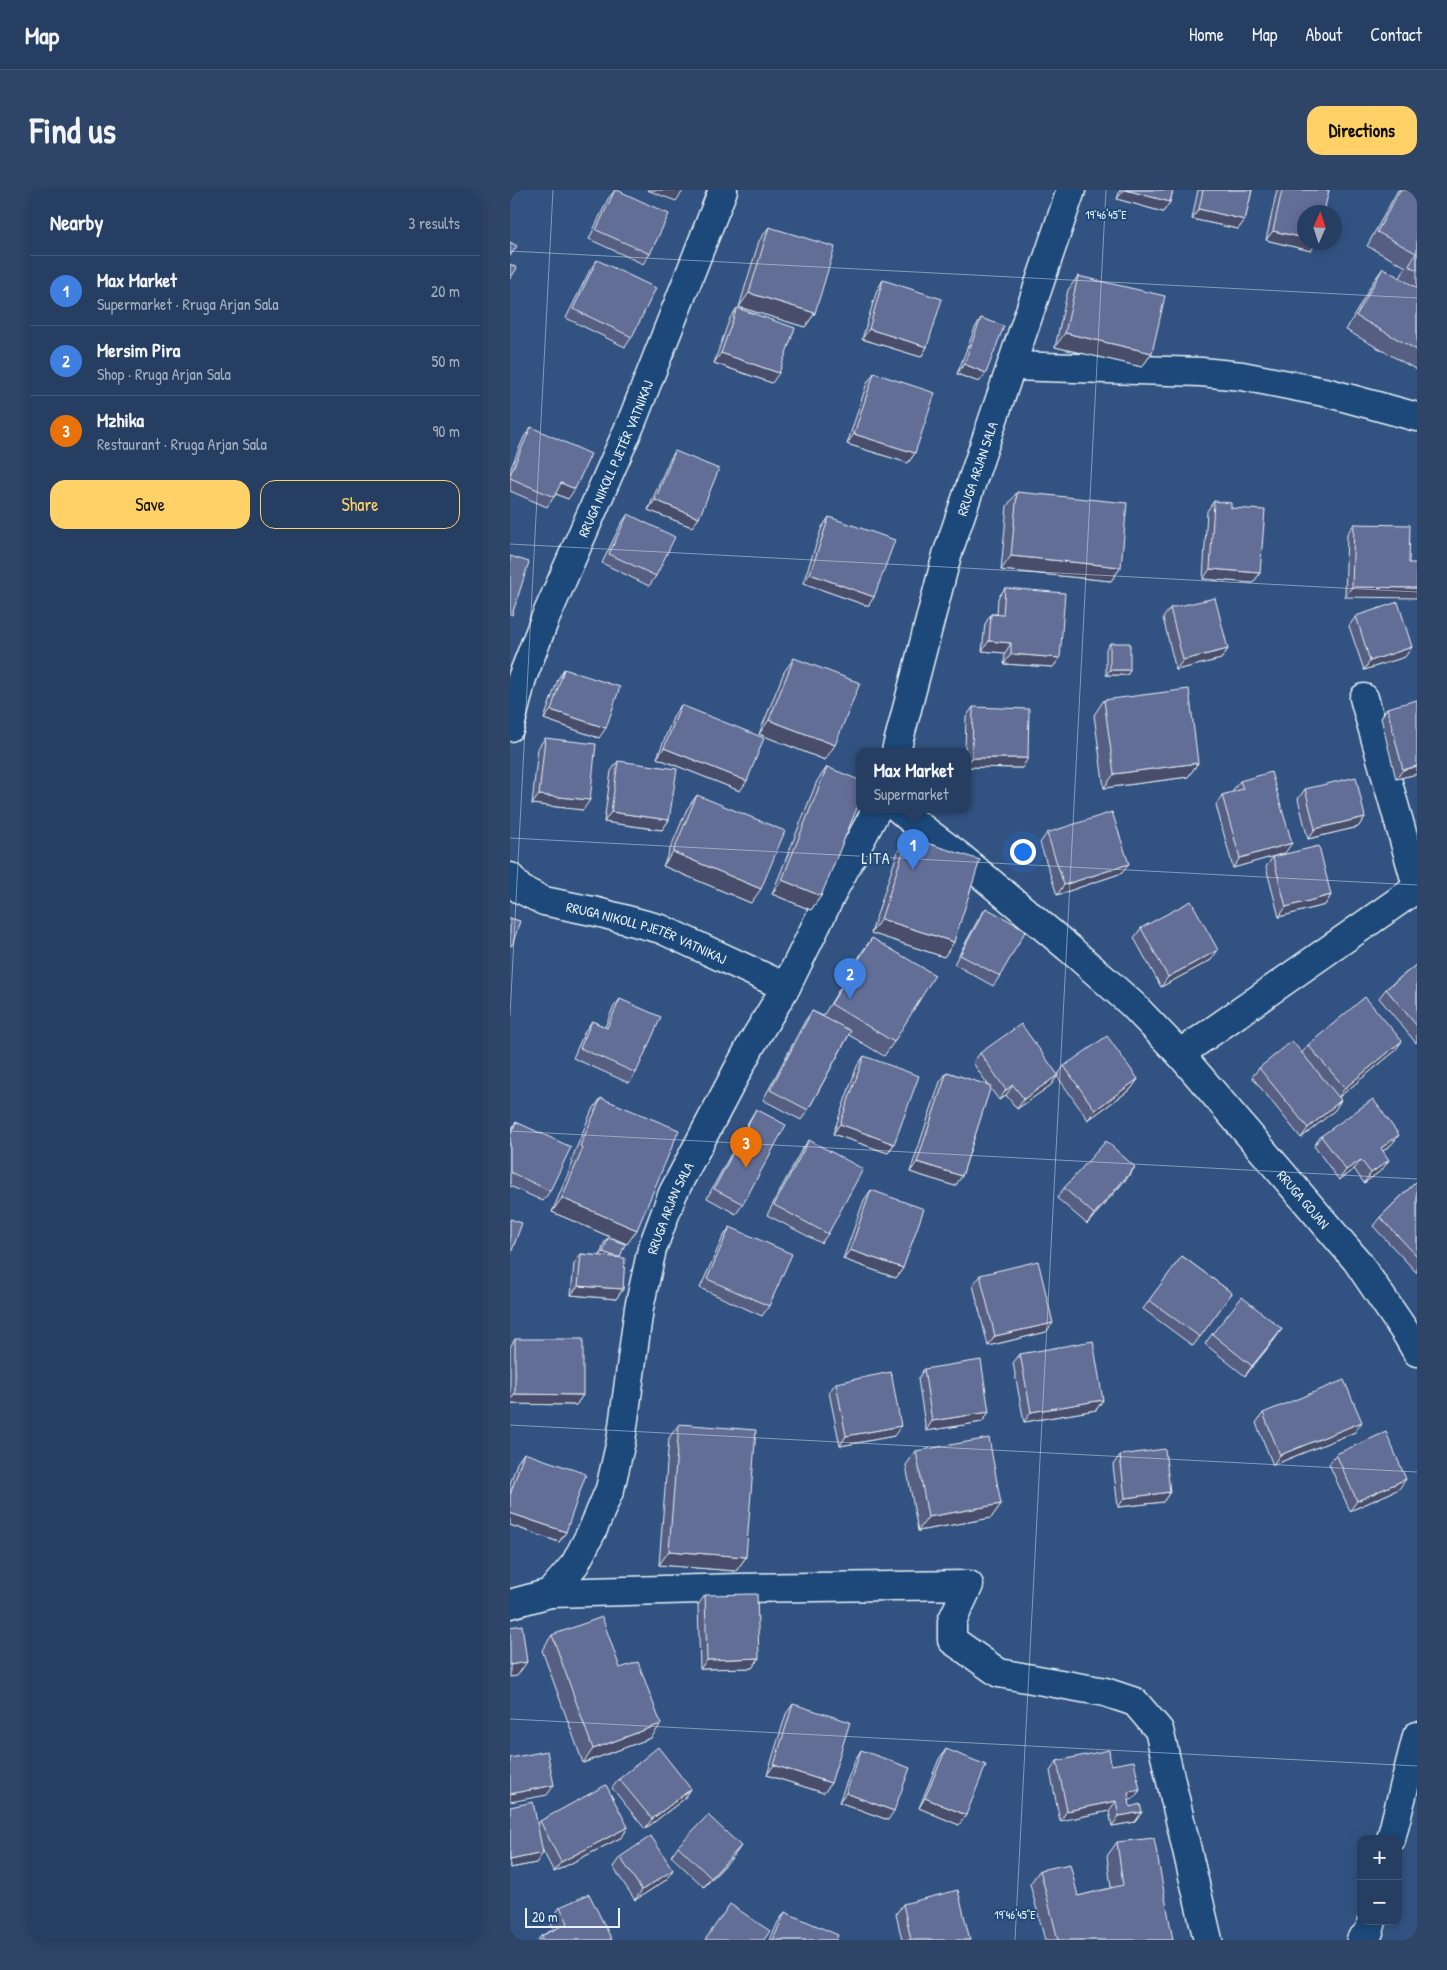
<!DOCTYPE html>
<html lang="en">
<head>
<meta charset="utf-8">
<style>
  body { margin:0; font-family:"Patrick Hand",sans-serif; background:#2e4568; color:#f1f3f6 }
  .controls { position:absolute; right:15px; bottom:15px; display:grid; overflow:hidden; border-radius:10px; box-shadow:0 2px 12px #0003 }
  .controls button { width:45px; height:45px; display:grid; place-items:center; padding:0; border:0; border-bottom:1px solid #425777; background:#263e62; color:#f1f3f6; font:25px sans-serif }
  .compass { position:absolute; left:787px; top:15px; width:45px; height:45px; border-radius:50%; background:#263e62; box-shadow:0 2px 12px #0003; rotate:3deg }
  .scale { position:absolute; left:15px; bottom:12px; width:95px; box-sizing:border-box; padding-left:5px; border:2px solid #e8f1f8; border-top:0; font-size:14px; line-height:18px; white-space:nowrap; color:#e8f1f8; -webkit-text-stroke:4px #1f4a7a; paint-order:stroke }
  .you { position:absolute; left:512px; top:661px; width:18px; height:18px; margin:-12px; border:4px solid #fff; border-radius:50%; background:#1a73e8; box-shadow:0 0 0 8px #1a73e833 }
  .badge { display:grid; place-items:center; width:32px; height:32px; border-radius:50%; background:#ffd166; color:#fff; font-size:16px; font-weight:700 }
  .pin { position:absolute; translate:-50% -41px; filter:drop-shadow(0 1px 2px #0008) }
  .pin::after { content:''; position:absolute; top:26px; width:18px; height:15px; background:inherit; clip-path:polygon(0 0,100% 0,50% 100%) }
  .popup { position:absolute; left:346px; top:558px; width:115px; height:65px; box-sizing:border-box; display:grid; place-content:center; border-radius:10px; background:#263e62; filter:drop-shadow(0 1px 4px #0005); font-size:16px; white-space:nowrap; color:#a4aebe }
  .popup b { font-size:19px; color:#f1f3f6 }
  .popup::after { content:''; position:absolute; left:50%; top:100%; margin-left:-10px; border:10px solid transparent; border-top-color:#263e62 }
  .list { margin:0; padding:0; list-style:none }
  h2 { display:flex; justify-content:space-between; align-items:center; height:65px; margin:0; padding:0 20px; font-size:21px }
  h2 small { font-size:16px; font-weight:400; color:#a4aebe }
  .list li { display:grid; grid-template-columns:32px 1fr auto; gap:15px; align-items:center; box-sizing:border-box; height:70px; padding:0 20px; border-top:1px solid #425777 }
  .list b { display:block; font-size:19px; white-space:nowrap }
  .list p { margin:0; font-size:16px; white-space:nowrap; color:#a4aebe }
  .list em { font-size:16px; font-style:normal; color:#a4aebe }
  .actions { display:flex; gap:10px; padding:15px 20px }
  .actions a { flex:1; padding:11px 0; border:1px solid #ffd166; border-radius:15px; text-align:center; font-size:18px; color:#ffd166 }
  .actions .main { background:#ffd166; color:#111 }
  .map { position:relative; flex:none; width:907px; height:1750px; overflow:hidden; border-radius:15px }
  header { display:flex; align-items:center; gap:30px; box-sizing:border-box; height:70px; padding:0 25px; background:#263e62; border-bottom:1px solid #425777 }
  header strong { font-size:24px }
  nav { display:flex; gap:28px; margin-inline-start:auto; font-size:18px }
  .intro { display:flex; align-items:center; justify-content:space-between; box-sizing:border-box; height:120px; padding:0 30px }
  h1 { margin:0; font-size:35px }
  .button { padding:12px 22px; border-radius:15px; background:#ffd166; color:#111; font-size:18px; font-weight:700 }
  main { display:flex; gap:30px; padding:0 30px }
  aside { flex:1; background:#263e62; border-radius:15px; box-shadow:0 2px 12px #0003 }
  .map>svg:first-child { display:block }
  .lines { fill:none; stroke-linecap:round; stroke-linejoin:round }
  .street-casing { stroke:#e8f1f8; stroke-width:31 }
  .secondary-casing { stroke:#e8f1f8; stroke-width:31 }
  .street { stroke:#1f4a7a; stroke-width:28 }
  .secondary { stroke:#1f4a7a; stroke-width:28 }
  .wall { fill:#565f82; stroke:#e8f1f8 }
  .shaded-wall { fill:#464d6a; stroke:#e8f1f8 }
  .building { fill:#646e97; stroke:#e8f1f8 }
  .ticks { fill:none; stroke:#e8f1f8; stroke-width:1; stroke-opacity:0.45 }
  .labels { text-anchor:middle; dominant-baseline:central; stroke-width:4; stroke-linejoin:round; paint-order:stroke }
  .street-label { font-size:14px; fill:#e8f1f8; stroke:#1f4a7a }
  .quarter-label { font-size:16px; letter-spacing:1px; fill:#e8f1f8; stroke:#1f4a7a }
  .ticks-label { font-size:12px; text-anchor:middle; fill:#e8f1f8; stroke:#1f4a7a; stroke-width:4; stroke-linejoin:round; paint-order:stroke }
</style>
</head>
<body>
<header>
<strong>Map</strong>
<nav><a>Home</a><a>Map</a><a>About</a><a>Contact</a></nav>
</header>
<div class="intro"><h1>Find us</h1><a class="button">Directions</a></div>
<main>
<aside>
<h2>Nearby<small>3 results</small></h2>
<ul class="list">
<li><span class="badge" style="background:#3f7fe0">1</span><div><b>Max Market</b><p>Supermarket · Rruga Arjan Sala</p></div><em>20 m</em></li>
<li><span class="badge" style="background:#3f7fe0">2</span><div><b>Mersim Pira</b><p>Shop · Rruga Arjan Sala</p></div><em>50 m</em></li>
<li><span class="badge" style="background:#e8710a">3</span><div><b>Mzhika</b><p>Restaurant · Rruga Arjan Sala</p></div><em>90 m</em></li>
</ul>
<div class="actions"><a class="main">Save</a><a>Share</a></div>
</aside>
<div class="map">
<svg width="907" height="1750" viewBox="0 0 907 1750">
  <rect width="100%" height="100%" fill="#325382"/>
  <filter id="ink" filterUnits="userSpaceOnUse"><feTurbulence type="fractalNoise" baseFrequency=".02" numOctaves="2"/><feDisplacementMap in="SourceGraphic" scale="10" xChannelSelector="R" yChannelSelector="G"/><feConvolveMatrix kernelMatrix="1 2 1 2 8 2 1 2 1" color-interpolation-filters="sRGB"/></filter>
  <g filter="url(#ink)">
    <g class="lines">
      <!-- street casing -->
      <g class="street-casing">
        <g id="street">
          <path d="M502 176 691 182 732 186 819 203 907 227"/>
          <path d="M854 508 907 696"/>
          <path id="s1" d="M0 537 12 488 35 429 122 231 213 0"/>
          <path id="s2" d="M389 619 405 633 449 666 560 759 623 815 670 864 847 1071 896 1143 907 1162"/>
          <path id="s3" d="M0 687 10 699 34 711 87 722 151 739 276 797"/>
          <path d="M670 864 907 698"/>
          <path d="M40 1403 230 1398 459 1395 442 1431V1450L489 1483 595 1502 625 1512 649 1540 698 1750"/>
          <path d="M881 1649 907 1546"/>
          <path d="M851 1750 859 1742 862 1731"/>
        </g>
      </g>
      <!-- secondary casing -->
      <g class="secondary-casing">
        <g id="secondary">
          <path id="s4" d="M386 561 437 365 561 0"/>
          <path id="s5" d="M0 1414 40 1403 65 1374 83 1339 100 1299 111 1251 129 1118 142 1059 163 1003 241 855 276 797 325 697 367 619"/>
        </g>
      </g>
      <!-- street -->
      <use href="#street" class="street"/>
      <!-- secondary -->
      <use href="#secondary" class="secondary"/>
    </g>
    <!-- wall -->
    <path class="wall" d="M105 0 140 64 133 74 79 49 98 9Z
      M610 0H663L660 12 653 22 607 9Z
      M688 0H742L735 30 728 39 682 29Z
      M767 0H819L801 61 756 50Z
      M888 0H907V180L836 140 863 92 873 78 890 88 896 77 857 56Z
      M259 37 305 123 295 137 229 117 249 51Z
      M87 70 122 147 115 157 56 128 80 80Z
      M568 86 642 163 632 177 545 157 558 100Z
      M373 90 417 157 411 167 352 149 367 100Z
      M227 118 262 193 204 173 220 128Z
      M471 128 476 183 469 192 447 184 465 138Z
      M364 183 405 263 398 273 337 254 357 193Z
      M21 237 58 309 46 304 37 317 0 301V280L14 247Z
      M165 261 189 328 182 337 138 320 159 271Z
      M507 302 611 377 601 391 491 380 497 316Z
      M704 311 721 318 750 383 743 393 693 389 697 321Z
      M118 324 146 386 139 396 92 373 111 334Z
      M319 327 364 407 358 416 293 393 312 337Z
      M844 334 899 373 835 407 837 344Z
      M495 398 550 468 543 477 494 474 495 463 472 461 475 434 481 424H487L488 408Z
      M660 418 718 459 711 469 666 480 653 428Z
      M846 426 895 467 854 480 839 436Z
      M600 453 620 480 617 485H596V459Z
      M284 468 315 570 249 544 274 482Z
      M54 479 89 548 34 529 48 489Z
      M594 510 688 573 678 587 594 598 584 525Z
      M171 515 230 601 147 568 164 525Z
      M463 517 512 578 457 577V561H455L456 527Z
      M877 518 907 584 886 589 871 528Z
      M35 548 73 620 22 614 28 558Z
      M108 571 159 630 152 640 94 632 101 581Z
      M317 577 311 706 301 720 262 704 307 591Z
      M730 591 775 663 723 678 706 615 712 605 724 602 723 600Z
      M795 599 855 627 848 637 798 649 788 609Z
      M187 605 241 713 153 676 177 619Z
      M537 643 612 683 547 705 530 653Z
      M398 647 444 752 434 767 361 743 388 661Z
      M763 667 821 705 815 715 769 727 756 677Z
      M476 718 490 786 483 796 444 774 469 728Z
      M631 738 701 770 651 797 624 748Z
      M362 748 384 852 374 866 339 845 298 920 291 930 253 910 295 831 302 821 313 826 352 762Z
      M907 774V852L906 853 869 808 876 799Z
      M110 809 126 883 119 893 63 868 75 841 82 831 95 837 103 818Z
      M798 855 885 861 829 907 825 920 791 948 742 887 749 878 792 863Z
      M470 863 548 885 541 895 507 919 496 905 489 910 480 898 452 986 445 996 400 982 430 892 437 882 479 896 463 873Z
      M354 866 384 954 378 963 323 944 347 876Z
      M554 876 628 889 621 899 578 930 547 886Z
      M91 908 117 1054 42 1022 63 972 61 971 81 922Z
      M246 919 233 1014 226 1024 197 1008 240 929Z
      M6 932 40 1001 33 1011 0 996V941Z
      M811 946 882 954 873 961 872 980 854 993 844 979 829 990 804 956Z
      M299 950 318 1044 311 1053 257 1025 292 959Z
      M625 977 618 987 577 1034 547 1008 554 998Z
      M907 991V1083L863 1036 870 1027Z
      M361 1000 393 1078 386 1088 333 1069 354 1010Z
      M220 1037 259 1116 252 1126 190 1098 213 1047Z
      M98 1048 110 1067 113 1099 106 1109 61 1105 64 1074 71 1064 90 1066 94 1053Z
      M672 1066 722 1103 683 1156 633 1119Z
      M470 1085 536 1142 478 1156 463 1095Z
      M702 1144 765 1149 735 1186 695 1154Z
      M5 1149 73 1205 66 1215 0 1214V1157Z
      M510 1164 593 1210 586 1220 514 1232 503 1173Z
      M414 1179 479 1222 472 1232 416 1241 408 1189Z
      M326 1193 384 1246 330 1256 319 1202Z
      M753 1223 845 1242 763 1275 746 1233Z
      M169 1234 236 1367 226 1381 149 1375 159 1248Z
      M406 1261 491 1314 481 1328 408 1341 396 1275Z
      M14 1263 56 1342 49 1352 0 1335V1294L7 1273Z
      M826 1264 889 1299 840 1321 819 1274Z
      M610 1265 660 1302 653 1312 608 1317 603 1275Z
      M195 1405 249 1468 242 1478 190 1479 188 1415Z
      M42 1445 110 1478 141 1548 73 1573 32 1460Z
      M283 1514 321 1593 314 1603 257 1585 276 1524Z
      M436 1559 456 1625 449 1635 409 1618 429 1569Z
      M351 1560 378 1630 329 1612 345 1570Z
      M547 1571 601 1575 630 1600 623 1609 619 1610 620 1617 632 1622 625 1632 602 1636 599 1621 550 1631 540 1581Z
      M109 1589 181 1599 174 1609 135 1639 102 1598Z
      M0 1617 28 1634 30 1631 118 1637 112 1647 44 1682 32 1659 33 1663 26 1673 0 1678Z
      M607 1652 663 1750H535L520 1694 530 1680 568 1706 601 1698 597 1666Z
      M168 1656 224 1666 194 1697 161 1666Z
      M110 1667 156 1690 125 1710 103 1677Z
      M393 1714 460 1750H392L386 1724Z
      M50 1717 102 1750H28L31 1746 44 1739 40 1732Z
      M275 1722 326 1750H260L268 1732Z"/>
    <!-- shaded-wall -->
    <path class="shaded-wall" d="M137 0H171L173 1 166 11Z
      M614 0H616L660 12 653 22 607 9Z
      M689 19 735 30 728 39 682 29Z
      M763 41 794 48V52H807L801 61 756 50Z
      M239 103 305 123 295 137 229 117Z
      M359 139 417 157 411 167 352 149Z
      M555 143 642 163 632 177 545 157Z
      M211 163 269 183 262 193 204 173Z
      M454 174 476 183 469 192 447 184Z
      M344 244 405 263 398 273 337 254Z
      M51 293 65 299 58 309 44 303Z
      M145 310 189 328 182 337 138 320Z
      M501 366 611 377 601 391 491 380Z
      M700 379 750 383 743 393 693 389Z
      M300 384 364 407 358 416 293 393Z
      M842 397 907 398V408L835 407Z
      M479 451 501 453 495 463 472 461Z
      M902 457 895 467 854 480 860 471Z
      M718 459 711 469 666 480 673 470Z
      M501 464 550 468 543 477 494 474Z
      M600 480H620L617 485H596Z
      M41 520 96 538 89 548 34 529Z
      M259 530 325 555 315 570 249 544Z
      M154 558 237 591 230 601 147 568Z
      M462 568H518L512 578 457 577V574Z
      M688 573 678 587 594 598 604 584Z
      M907 576V584L886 589 893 580Z
      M29 605 80 610 73 620 22 614Z
      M101 622 159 630 152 640 94 632Z
      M855 627 848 637 798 649 805 639Z
      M782 653 775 663 723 678 730 668Z
      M163 662 251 699 241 713 153 676Z
      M619 674 612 683 547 705 554 695Z
      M272 690 311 706 301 720 262 704Z
      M821 705 815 715 769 727 776 717Z
      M371 729 444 752 434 767 361 743Z
      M708 760 701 770 651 797 658 787Z
      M892 851 885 861 828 908 835 898Z
      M548 885 541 895 507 919 514 909Z
      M628 889 621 899 578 930 585 920Z
      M503 895 496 905 489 910 496 900Z
      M831 910 825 920 791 948 798 938Z
      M330 934 384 954 378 963 323 944Z
      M889 945 882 954 864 968 871 958Z
      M851 970 844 979 829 990 836 980Z
      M879 970 872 980 854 993 861 983Z
      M407 972 452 986 445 996 400 982Z
      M625 977 618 987 577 1034 584 1024Z
      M52 1008 127 1040 117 1054 42 1022Z
      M340 1060 393 1078 386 1088 333 1069Z
      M93 1062 110 1068 89 1067Z
      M68 1096 113 1099 106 1109 61 1105Z
      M543 1133 536 1142 478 1156 485 1146Z
      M772 1139 765 1149 735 1186 742 1176Z
      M5 1204 73 1205 66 1215 0 1214V1211Z
      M593 1210 586 1220 514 1232 521 1222Z
      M479 1222 472 1232 416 1241 422 1231Z
      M852 1232 845 1242 763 1275 770 1265Z
      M391 1236 384 1246 330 1256 336 1246Z
      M896 1289 889 1299 840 1321 847 1311Z
      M660 1302 653 1312 608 1317 615 1308Z
      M491 1314 481 1328 408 1341 418 1327Z
      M0 1323 56 1342 49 1352 0 1335Z
      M159 1361 236 1367 226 1381 149 1375Z
      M249 1468 242 1478 190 1479 197 1470Z
      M17 1472 7 1486 0 1487V1475Z
      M151 1534 141 1548 73 1573 83 1559Z
      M264 1575 321 1593 314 1603 257 1585Z
      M44 1595 37 1605 0 1612V1604Z
      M181 1599 174 1609 135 1639 142 1629Z
      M630 1600 623 1609 611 1612 618 1602Z
      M336 1603 384 1621 378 1630 329 1612Z
      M415 1608 456 1625 449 1635 409 1618Z
      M606 1611 599 1621 550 1631 557 1621Z
      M632 1622 625 1632 602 1636 609 1626Z
      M118 1637 112 1647 44 1682 51 1672Z
      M231 1656 224 1666 194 1697 201 1688Z
      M33 1663 26 1673 0 1678V1670Z
      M163 1680 156 1690 125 1710 132 1700Z"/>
    <!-- building -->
    <path class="building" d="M105 0H107L159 24 140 64 86 40Z
      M616 0H663L660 12Z
      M693 0H742L735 30 689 19Z
      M772 0H819L814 22H794V48L763 41Z
      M890 0H907V80L899 76 906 63 867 42Z
      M259 37 325 57 305 123 239 103Z
      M0 52 7 56 0 66Z
      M87 70 146 98 122 147 63 119Z
      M0 74 7 78 0 89Z
      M873 78 907 98V160L846 126Z
      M568 86 655 106 642 163 555 143Z
      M373 90 432 109 417 157 359 139Z
      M227 118 285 138 269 183 211 163Z
      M471 128 494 136 476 183 454 174Z
      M364 183 425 203 405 263 344 244Z
      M21 237 81 264 65 299 51 293 44 307 0 288V285Z
      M165 261 209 279 189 328 145 310Z
      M507 302 617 313 611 377 501 366Z
      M704 311 721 313V318L755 320 750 383 700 379Z
      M118 324 165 347 146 386 99 364Z
      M319 327 385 350 364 407 300 384Z
      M844 334 900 335 899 373H907V398L842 397Z
      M0 366 19 372 2 425 0 424Z
      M495 398 555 403 550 468 501 464V453L479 451 481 424 493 425Z
      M705 408 718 459 673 470 660 418Z
      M888 412 902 457 860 471 846 426Z
      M600 453H620V480H600Z
      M284 468 350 493 325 555 259 530Z
      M54 479 110 497 96 538 41 520Z
      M679 499 688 573 604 584 594 510Z
      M907 510V576L893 580 877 518Z
      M171 515 254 548 237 591 154 558Z
      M463 517 519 519 518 568H462Z
      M35 548 86 554 80 610 29 605Z
      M108 571 167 579 159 630 101 622Z
      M317 577 349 590V613L311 706 272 690Z
      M761 582 782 653 730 668 712 605 733 599 730 591Z
      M846 587 855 627 805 639 795 599Z
      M187 605 275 641 251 699 163 662Z
      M602 622 619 674 554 695 537 643Z
      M398 647 470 670 444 752 371 729Z
      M809 656 821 705 776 717 763 667Z
      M681 711 708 760 658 787 631 738Z
      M476 718 516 740 490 786 450 765Z
      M0 728 10 731 2 756 0 755Z
      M362 748 425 785 384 852 321 814Z
      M907 774V836L876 799Z
      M855 807 892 851 835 898 798 855Z
      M110 809 151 827 126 883 70 858 82 831 97 838Z
      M302 821 341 841 298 920 260 900Z
      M511 834 548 885 514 909 503 895 496 900 470 863Z
      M597 846 628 889 585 920 554 876Z
      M782 851 831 910 798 938 749 878Z
      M354 866 409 886 384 954 330 934Z
      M437 882 481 896 452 986 407 972Z
      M91 908 169 940 127 1040 52 1008 73 958 70 956Z
      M863 909 889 945 871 958 879 970 861 983 851 970 836 980 811 946Z
      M246 919 276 935 233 1014 204 999Z
      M6 932 61 957 40 1001 0 982V946Z
      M299 950 353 979 318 1044 264 1015Z
      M596 951 625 977 584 1024 554 998Z
      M907 991V1066L870 1027Z
      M361 1000 414 1019 393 1078 340 1060Z
      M0 1029 12 1033 0 1066Z
      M220 1037 282 1064 259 1116 197 1089Z
      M98 1048 115 1054 110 1067H107L93 1062Z
      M71 1064 115 1068 113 1099 68 1096Z
      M672 1066 722 1103 690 1147 639 1110Z
      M528 1071 543 1133 485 1146 470 1085Z
      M732 1107 772 1139 742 1176 702 1144Z
      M5 1149H73V1205L5 1204Z
      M583 1151 593 1210 521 1222 510 1164Z
      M471 1170 479 1222 422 1231 414 1179Z
      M381 1182 391 1236 336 1246 326 1193Z
      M834 1190 852 1232 770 1265 753 1223Z
      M169 1234 246 1240 236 1367 159 1361Z
      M876 1242 896 1289 847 1311 826 1264Z
      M479 1248 491 1314 418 1327 406 1261Z
      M655 1259 660 1302 615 1308 610 1265Z
      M14 1263 76 1284 56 1342 0 1323V1305Z
      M247 1404 249 1468 197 1470 195 1405Z
      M92 1427 110 1478 128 1472 151 1534 83 1559 42 1445Z
      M12 1435 17 1472 0 1475V1437Z
      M283 1514 340 1532 321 1593 264 1575Z
      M148 1557 181 1599 142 1629 109 1589Z
      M436 1559 476 1575 456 1625 415 1608Z
      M351 1560 400 1578 384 1621 336 1603Z
      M599 1560 601 1575 624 1571 630 1600 618 1602 620 1617 630 1614 632 1622 609 1626 606 1611 557 1621 547 1571Z
      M37 1561 44 1595 0 1604V1568Z
      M96 1595 118 1637 51 1672 30 1631Z
      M23 1612 33 1663 0 1670V1617Z
      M198 1625 231 1656 201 1688 168 1656Z
      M141 1646 163 1680 132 1700 110 1667Z
      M644 1648 663 1750H548L530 1680 560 1674 568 1706 613 1695 607 1652Z
      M448 1700 460 1750H401L393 1714Z
      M79 1704 102 1750H33L31 1746 58 1733 50 1717Z
      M220 1714 260 1741 254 1750H195Z
      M275 1722 328 1745 326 1750H263Z"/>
  </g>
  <!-- ticks -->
  <path class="ticks" d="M0 61 907 108M0 354 907 402M0 648 907 695M0 826 43 0M0 941 907 989M0 1235 907 1282M0 1529 907 1576M505 1750 596 0"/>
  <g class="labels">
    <!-- street labels -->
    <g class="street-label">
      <text stroke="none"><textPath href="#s1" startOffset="289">RRUGA NIKOLL PJETËR VATNIKAJ</textPath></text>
      <text stroke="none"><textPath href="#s4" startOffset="294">RRUGA ARJAN SALA</textPath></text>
      <text stroke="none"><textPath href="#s3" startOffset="150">RRUGA NIKOLL PJETËR VATNIKAJ</textPath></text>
      <text stroke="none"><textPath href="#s2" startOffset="564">RRUGA GOJAN</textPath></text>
      <text stroke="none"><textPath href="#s5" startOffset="451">RRUGA ARJAN SALA</textPath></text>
    </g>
    <!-- quarter labels -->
    <g class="quarter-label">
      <text x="366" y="668">LITA</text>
    </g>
  </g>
  <g class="ticks-label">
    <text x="596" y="29">19°46'45"E</text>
    <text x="505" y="1729">19°46'45"E</text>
  </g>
</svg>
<div class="controls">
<button>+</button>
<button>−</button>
</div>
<svg class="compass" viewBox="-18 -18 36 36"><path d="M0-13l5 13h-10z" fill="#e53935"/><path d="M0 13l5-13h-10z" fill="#a4aebe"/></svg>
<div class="scale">20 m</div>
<div class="you"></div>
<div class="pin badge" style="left:403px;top:680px;background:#3f7fe0">1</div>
<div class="popup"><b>Max Market</b>Supermarket</div>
<div class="pin badge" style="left:340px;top:809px;background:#3f7fe0">2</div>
<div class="pin badge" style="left:236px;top:978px;background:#e8710a">3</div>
</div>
</main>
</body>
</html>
